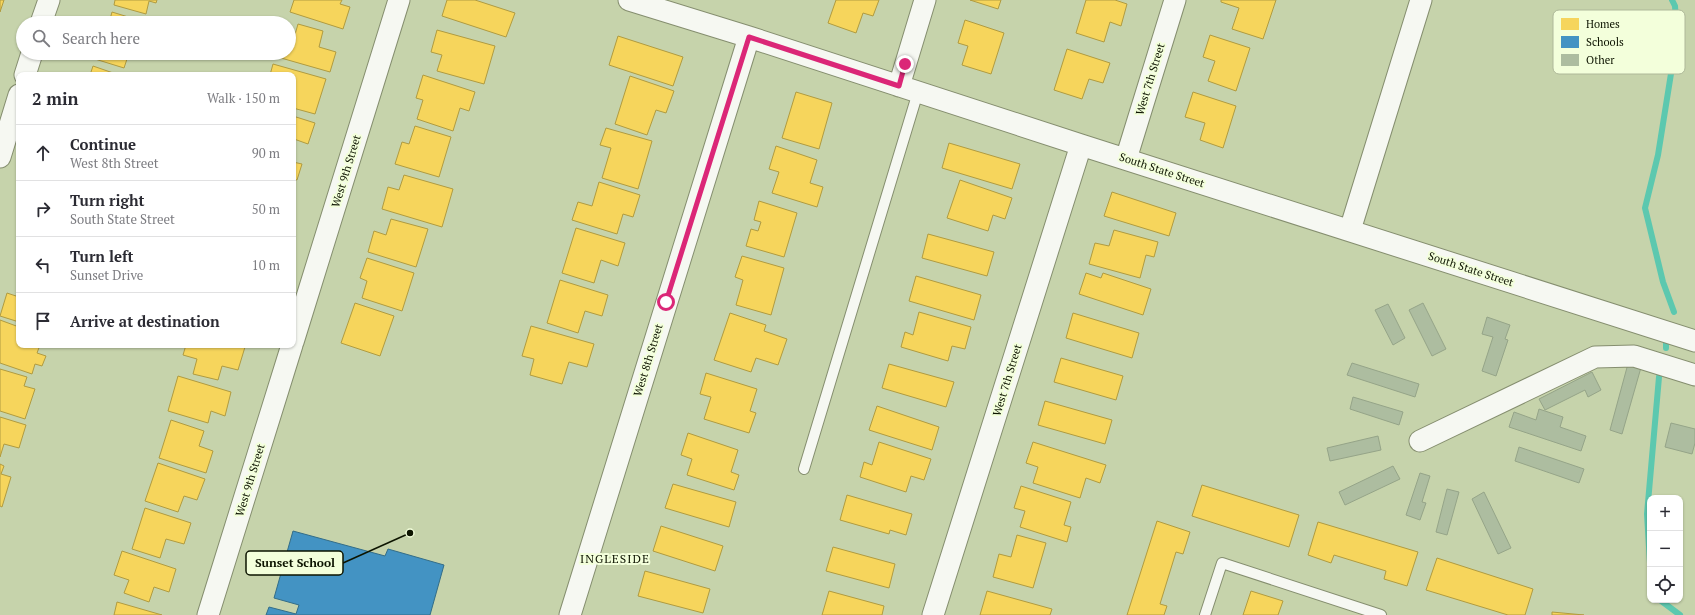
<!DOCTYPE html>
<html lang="en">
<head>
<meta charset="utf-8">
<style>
  body { margin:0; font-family:"PT Serif",serif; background:#f7f7f7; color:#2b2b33 }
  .controls { position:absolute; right:12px; bottom:12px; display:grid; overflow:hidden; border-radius:8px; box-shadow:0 1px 3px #0004 }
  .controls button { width:36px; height:36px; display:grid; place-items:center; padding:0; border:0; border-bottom:1px solid #e1e1e2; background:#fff; color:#2b2b33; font:20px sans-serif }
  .stop { position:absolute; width:12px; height:12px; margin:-9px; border:3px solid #db2777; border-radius:50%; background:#fff }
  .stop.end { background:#db2777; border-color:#fff; box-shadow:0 1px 4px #0008 }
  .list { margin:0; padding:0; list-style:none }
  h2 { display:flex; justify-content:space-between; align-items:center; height:52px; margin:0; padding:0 16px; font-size:17px }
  h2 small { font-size:13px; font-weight:400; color:#7c7c81 }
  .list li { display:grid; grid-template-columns:26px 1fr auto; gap:12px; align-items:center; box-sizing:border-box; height:56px; padding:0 16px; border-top:1px solid #e1e1e2 }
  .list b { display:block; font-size:15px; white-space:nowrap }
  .list p { margin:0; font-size:13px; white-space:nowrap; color:#7c7c81 }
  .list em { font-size:13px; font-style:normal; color:#7c7c81 }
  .icon { flex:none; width:22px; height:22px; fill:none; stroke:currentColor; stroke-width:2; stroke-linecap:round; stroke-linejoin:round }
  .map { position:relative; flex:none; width:1695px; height:615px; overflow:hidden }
  .search { position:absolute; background:#fff; box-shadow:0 1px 3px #0004; left:16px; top:16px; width:280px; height:44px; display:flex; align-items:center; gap:10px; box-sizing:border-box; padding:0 14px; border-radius:22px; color:#7c7c81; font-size:15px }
  .panel { position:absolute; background:#fff; box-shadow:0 1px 3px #0004; left:16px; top:72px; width:280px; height:276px; border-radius:8px }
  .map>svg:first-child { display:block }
  .homes { fill:#f6d55c; stroke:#b09b40 }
  .schools { fill:#4393c3; stroke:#336d88 }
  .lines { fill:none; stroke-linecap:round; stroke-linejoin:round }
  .stream { stroke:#5cc8af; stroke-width:6 }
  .building { fill:#adbda0; stroke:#95a488 }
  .lane-casing { stroke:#858e6f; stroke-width:12 }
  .street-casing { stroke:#858e6f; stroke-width:23 }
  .lane { stroke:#f6f8f2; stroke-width:10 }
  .street { stroke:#f6f8f2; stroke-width:21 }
  .route { stroke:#db2777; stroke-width:5 }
  .labels { text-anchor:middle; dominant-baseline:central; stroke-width:4; stroke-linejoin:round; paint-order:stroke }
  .street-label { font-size:11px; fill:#0d1400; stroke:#f3ffdb }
  .neighbourhood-label { font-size:12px; letter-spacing:1px; fill:#0d1400; stroke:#f3ffdb }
  .key { fill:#f3ffdb; stroke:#aeb899; stroke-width:1 }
  .key-label { font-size:11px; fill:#0d1400 }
  .leader { fill:none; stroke:#0d1400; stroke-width:1.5 }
  .callout-dot { fill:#0d1400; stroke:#f3ffdb; stroke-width:1.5 }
  .callout { fill:#f3ffdb; stroke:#0d1400; stroke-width:1.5 }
  .callout-label { font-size:12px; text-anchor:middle; font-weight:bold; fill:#0d1400 }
</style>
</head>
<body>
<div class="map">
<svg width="1695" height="615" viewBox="0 0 1695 615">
  <rect width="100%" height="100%" fill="#c6d3ab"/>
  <!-- homes -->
  <path class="homes" d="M0 0H4L0 12Z
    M115 0H157L156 3 149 1 146 14 114 5Z
    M294 0H342L340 4 350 7 343 29 290 12Z
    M447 0H475L515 13 506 37 442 16Z
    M836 0H879L873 16 863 13 856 33 828 23Z
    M970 0H1001L998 9Z
    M1086 0H1115L1127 4 1121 26 1110 22 1104 42 1076 33Z
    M1221 0H1276L1263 39 1232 29 1239 8 1221 2Z
    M112 12 138 20 137 23H109Z
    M965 20 1004 33 991 74 962 65 968 46 958 43Z
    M298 24 323 31 319 47 336 52 330 72 274 56 275 53H289V37L294 38Z
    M437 30 495 46 484 84 437 71 442 55 431 52Z
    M1210 35 1250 48 1236 91 1208 81 1215 61 1203 57Z
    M618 36 683 57 673 86 609 65Z
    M1067 49 1110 63 1103 83 1089 79 1082 99 1054 90Z
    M83 53H129L124 68 82 55Z
    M273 64 326 79 315 114 293 108V75H270Z
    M93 66 119 75H90Z
    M423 75 475 92 469 111 460 108 453 131 417 119 423 100 416 98Z
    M630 76 674 91 666 113 656 110 647 135 615 124Z
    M796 92 832 103 819 149 782 138Z
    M1193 92 1236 106 1223 148 1200 140 1205 123 1185 117Z
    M293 116 315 123 308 144 294 139 293 140Z
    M415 126 451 137 439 177 395 164 402 142 409 144Z
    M606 128 652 141 638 189 602 178 611 148 600 145Z
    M949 143 1020 164 1012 189 942 168Z
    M776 146 817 160 810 183 823 187 817 207 772 193 779 172 769 169Z
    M293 162 302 164 297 180 293 179Z
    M404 175 453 189 442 227 382 209 388 187 399 190Z
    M960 180 1012 198 1005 219 993 215 988 231 947 218Z
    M599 182 640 195 633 217 623 214 617 234 572 220 578 202 592 206Z
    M1112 192 1176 213 1169 236 1104 216Z
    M759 201 797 213 784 257 746 246 751 229 758 231 761 222 754 220Z
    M391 219 428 229 416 267 368 252 374 231 386 235Z
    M576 228 625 243 618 266 601 260 594 283 562 273Z
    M1114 230 1158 242 1154 257 1146 255 1140 278 1089 264 1095 243 1109 246Z
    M928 234 994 252 987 276 922 258Z
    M742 256 784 268 771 315 736 305 743 280 735 277Z
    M367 258 414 273 402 311 362 298 367 281 360 278Z
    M1086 273 1101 278 1103 273 1151 289 1143 315 1079 294Z
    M916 276 981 295 974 320 909 301Z
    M560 280 608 295 602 316 585 311 578 333 547 323Z
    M7 293 19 297V322L0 316Z
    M355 303 394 316 380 356 341 343Z
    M919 312 971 327 965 349 952 346 948 361 901 347 905 332 913 335Z
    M730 313 766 325 764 331 787 339 778 365 756 358 751 372 714 360Z
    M1073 313 1139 333 1132 358 1066 338Z
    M0 320 19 327V345H40L37 353 46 356 42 366 35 364 32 374 0 363Z
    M531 326 594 344 587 367 569 362 562 384 530 375 534 359 522 356Z
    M186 345H239L245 347 238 370 222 366 218 380 193 374 197 359 183 355Z
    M1061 358 1123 376 1116 400 1054 382Z
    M889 364 954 382 946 407 882 388Z
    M0 369 27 377 24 386 35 389 25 419 0 411Z
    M706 373 757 389 750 411 756 413 749 433 704 419 711 397 700 394Z
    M178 376 231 392 225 416 211 411 208 423 168 411Z
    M1045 401 1112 420 1105 444 1038 425Z
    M877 406 939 427 932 450 869 430Z
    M0 417 26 425 19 448 4 444 0 457Z
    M171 420 204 431 199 446 213 451 206 473 159 458Z
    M688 433 738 450 731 472 739 475 734 490 687 475 692 459 681 455Z
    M879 442 931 459 924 480 911 476 906 492 860 477 864 462 872 465Z
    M1033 442 1106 465 1100 483 1086 478 1080 498 1033 483 1038 467 1026 463Z
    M158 463 205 479 197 500 184 496 178 512 145 501Z
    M0 464 4 466 1 474 11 477 2 507 0 506Z
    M673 484 736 502 729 527 665 508Z
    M1202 485 1299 515 1289 547 1192 516Z
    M1021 486 1071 502 1064 525 1071 527 1067 542 1020 527 1025 511 1014 508Z
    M847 495 912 514 906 535 890 530 889 534 840 520Z
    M145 508 191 523 184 544 166 539 160 558 132 549Z
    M1157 521 1190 532 1183 554 1176 552 1160 604 1167 606 1164 615H1127Z
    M1318 522 1418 552 1407 586 1384 579 1386 571 1334 555 1331 563 1308 555Z
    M661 526 723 546 715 571 653 551Z
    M1017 535 1046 543 1033 588 993 577 999 554 1011 557Z
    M833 547 895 564 889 588 826 571Z
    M122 551 176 569 169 592 154 587 149 602 124 593 129 580 114 575Z
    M1437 558 1533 589 1525 615H1508L1426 590Z
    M645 571 710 589 703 613 638 596Z
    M829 591 884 606 882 615H822Z
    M987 591 1052 609 1050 615H980Z
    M1251 591 1283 601 1278 615H1243Z
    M117 602 162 615H114Z
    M1552 612 1584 615H1552Z"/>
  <!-- schools -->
  <path class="schools" d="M293 531 385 556 388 549 444 565 430 615H266L269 607 296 614 299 605 274 598Z"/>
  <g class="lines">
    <!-- stream -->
    <path class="stream" d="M1672 0 1675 6 1677 36 1658 155 1645 208 1663 282 1674 312
      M1666 348V343
      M1650 563 1647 514 1659 377
      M1660 600 1680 615"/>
  </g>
  <!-- building -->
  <path class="building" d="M1423 303 1446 349 1432 356 1409 310Z
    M1388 304 1405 338 1393 345 1375 310Z
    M1487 317 1510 325 1505 339 1508 340 1496 376 1482 371 1493 337 1482 334Z
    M1629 360 1642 364 1622 434 1610 430Z
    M1352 363 1419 384 1415 397 1347 375Z
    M1592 372 1601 390 1588 397 1585 390 1545 410 1539 399Z
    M1353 397 1403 412 1399 425 1350 409Z
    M1539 409 1563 417 1560 427 1586 436 1581 451 1509 427 1514 412 1536 420Z
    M1671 423 1695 429V443L1692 454 1665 447Z
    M1378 436 1381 450 1330 461 1327 448Z
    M1519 447 1584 469 1579 483 1515 461Z
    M1393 466 1400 479 1345 505 1339 492Z
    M1420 473 1430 476 1422 502 1426 503 1420 520 1406 515Z
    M1447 489 1459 492 1447 535 1436 532Z
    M1484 492 1511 548 1498 554 1472 499Z"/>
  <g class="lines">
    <!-- lane casing -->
    <g class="lane-casing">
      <path id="lane" d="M804 469 918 92
        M1205 615 1222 563 1381 615"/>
    </g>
    <!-- street casing -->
    <g class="street-casing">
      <path id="street" d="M629 0 749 37 1081 145 1695 341
        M41 23 49 0
        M25 75 32 53
        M899 86 925 0
        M0 157 19 95
        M1126 159 1175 0
        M1350 230 1421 0
        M293 342 399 0
        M1420 441 1595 357 1634 356 1695 375
        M208 615 292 345
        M570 615 749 37
        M933 615 1081 145"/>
    </g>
    <!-- lane -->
    <use href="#lane" class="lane"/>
    <!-- street -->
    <use href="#street" class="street"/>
  </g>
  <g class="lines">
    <!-- route -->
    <path class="route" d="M666 302 749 37 899 86 905 64"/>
  </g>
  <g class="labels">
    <!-- street labels -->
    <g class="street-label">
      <text transform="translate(1150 79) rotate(-73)">West 7th Street</text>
      <text transform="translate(1162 170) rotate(18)">South State Street</text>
      <text transform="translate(346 171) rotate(-73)">West 9th Street</text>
      <text transform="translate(1471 269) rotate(18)">South State Street</text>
      <text transform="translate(648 360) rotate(-73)">West 8th Street</text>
      <text transform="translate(1007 380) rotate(-73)">West 7th Street</text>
      <text transform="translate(250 480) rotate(-73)">West 9th Street</text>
    </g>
    <!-- neighbourhood labels -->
    <g class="neighbourhood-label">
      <text x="615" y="558">INGLESIDE</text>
    </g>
  </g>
  <!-- legend -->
  <rect x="1553" y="10" width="132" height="64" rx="6" class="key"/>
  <rect x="1561" y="18" width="18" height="12" fill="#f6d55c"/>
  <rect x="1561" y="36" width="18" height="12" fill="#4393c3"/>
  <rect x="1561" y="54" width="18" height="12" fill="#adbda0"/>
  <g class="key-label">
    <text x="1586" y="28">Homes</text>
    <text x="1586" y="46">Schools</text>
    <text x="1586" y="64">Other</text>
  </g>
  <!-- callouts -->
  <path class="leader" d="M410 533L343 563"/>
  <circle class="callout-dot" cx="410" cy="533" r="4"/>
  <rect class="callout" x="246" y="551" width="97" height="24" rx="4"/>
  <g class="callout-label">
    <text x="295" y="567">Sunset School</text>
  </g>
</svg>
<div class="controls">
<button>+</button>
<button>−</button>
<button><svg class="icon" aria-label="locate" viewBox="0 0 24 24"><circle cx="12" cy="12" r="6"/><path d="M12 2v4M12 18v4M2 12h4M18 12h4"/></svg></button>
</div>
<div class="stop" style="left:666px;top:302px"></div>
<div class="stop end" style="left:905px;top:64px"></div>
<div class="search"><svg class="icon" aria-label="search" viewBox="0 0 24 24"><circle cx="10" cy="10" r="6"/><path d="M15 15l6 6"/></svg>Search here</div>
<section class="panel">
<h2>2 min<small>Walk · 150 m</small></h2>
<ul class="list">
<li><svg class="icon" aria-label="ahead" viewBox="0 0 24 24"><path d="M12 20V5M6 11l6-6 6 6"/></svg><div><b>Continue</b><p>West 8th Street</p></div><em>90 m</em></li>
<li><svg class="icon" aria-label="right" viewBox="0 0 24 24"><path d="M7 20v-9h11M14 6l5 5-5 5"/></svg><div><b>Turn right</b><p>South State Street</p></div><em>50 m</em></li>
<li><svg class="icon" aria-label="left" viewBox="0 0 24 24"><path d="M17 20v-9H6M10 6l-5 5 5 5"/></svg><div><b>Turn left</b><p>Sunset Drive</p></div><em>10 m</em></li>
<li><svg class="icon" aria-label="arrive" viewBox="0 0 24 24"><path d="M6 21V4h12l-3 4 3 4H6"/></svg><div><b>Arrive at destination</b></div></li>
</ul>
</section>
</div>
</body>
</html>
